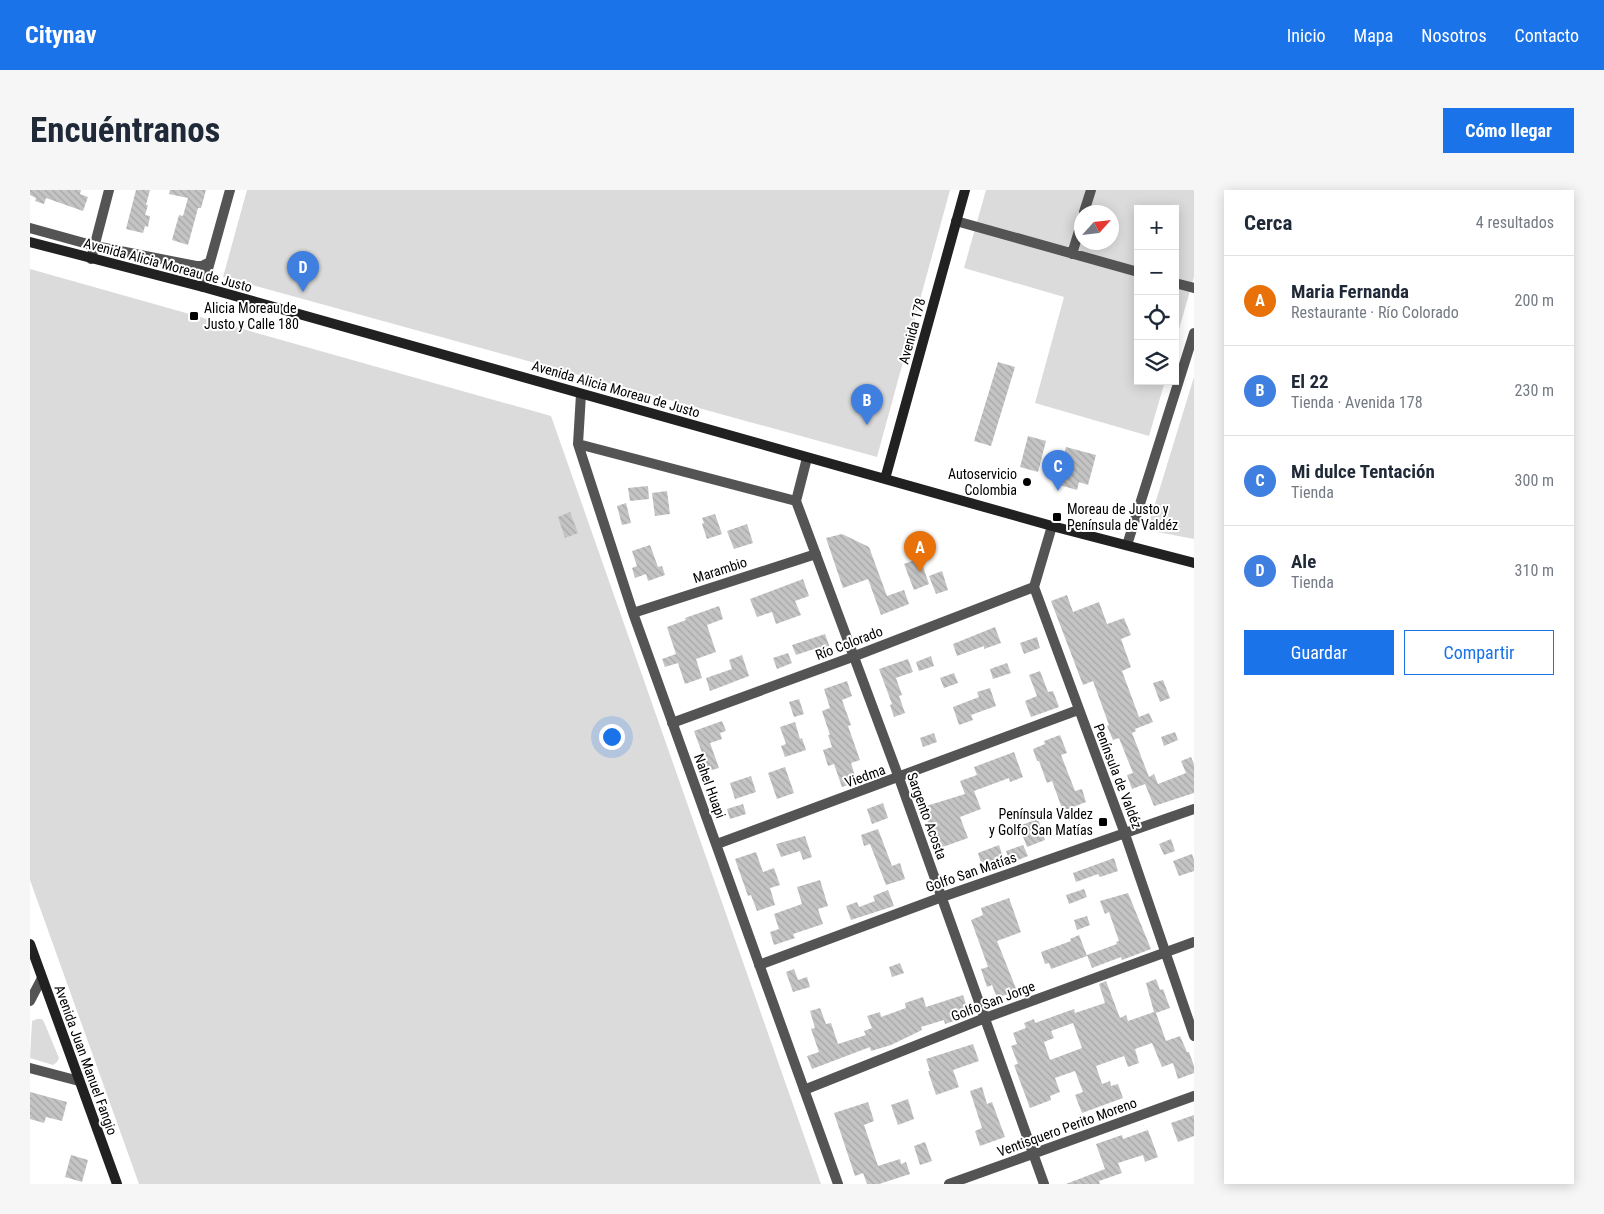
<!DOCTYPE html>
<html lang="es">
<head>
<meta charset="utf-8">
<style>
  body { margin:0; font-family:"Roboto Condensed",sans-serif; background:#f6f6f7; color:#1f2937 }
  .controls { position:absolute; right:15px; top:15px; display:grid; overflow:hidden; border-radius:0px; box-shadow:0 2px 12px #0003 }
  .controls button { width:45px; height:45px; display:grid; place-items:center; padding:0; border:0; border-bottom:1px solid #e0e1e3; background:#fff; color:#1f2937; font:25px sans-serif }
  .compass { position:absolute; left:1044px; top:15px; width:45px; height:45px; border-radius:50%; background:#fff; box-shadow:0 2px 12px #0003; rotate:63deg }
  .you { position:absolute; left:581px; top:546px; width:18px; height:18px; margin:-12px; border:4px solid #fff; border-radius:50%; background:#1a73e8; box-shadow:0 0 0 8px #1a73e833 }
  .badge { display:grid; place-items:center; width:32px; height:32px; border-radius:50%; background:#1a73e8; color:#fff; font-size:16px; font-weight:700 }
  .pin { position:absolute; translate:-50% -41px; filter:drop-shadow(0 1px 2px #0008) }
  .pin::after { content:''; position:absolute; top:26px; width:18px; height:15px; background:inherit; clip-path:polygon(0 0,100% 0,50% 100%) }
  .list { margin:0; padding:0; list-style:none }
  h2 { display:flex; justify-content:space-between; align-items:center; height:65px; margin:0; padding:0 20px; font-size:21px }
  h2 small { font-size:16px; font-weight:400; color:#747a83 }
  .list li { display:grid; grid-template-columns:32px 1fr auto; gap:15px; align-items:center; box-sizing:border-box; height:90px; padding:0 20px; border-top:1px solid #e0e1e3 }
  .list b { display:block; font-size:19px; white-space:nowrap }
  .list p { margin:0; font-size:16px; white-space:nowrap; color:#747a83 }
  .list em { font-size:16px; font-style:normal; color:#747a83 }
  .actions { display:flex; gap:10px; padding:15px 20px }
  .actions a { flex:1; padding:11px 0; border:1px solid #1a73e8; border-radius:0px; text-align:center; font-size:18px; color:#1a73e8 }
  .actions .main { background:#1a73e8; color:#fff }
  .icon { flex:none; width:28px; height:28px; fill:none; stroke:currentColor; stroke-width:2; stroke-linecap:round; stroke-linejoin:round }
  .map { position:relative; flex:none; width:1164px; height:994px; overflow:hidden; border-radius:0px }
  header { display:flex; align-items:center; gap:30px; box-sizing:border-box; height:70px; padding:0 25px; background:#1a73e8; color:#fff }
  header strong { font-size:24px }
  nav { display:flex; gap:28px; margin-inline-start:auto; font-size:18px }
  .intro { display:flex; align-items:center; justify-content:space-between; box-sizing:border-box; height:120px; padding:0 30px }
  h1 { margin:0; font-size:35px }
  .button { padding:12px 22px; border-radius:0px; background:#1a73e8; color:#fff; font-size:18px; font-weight:700 }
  main { display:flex; gap:30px; padding:0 30px }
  aside { flex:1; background:#fff; border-radius:0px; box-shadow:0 2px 12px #0003 }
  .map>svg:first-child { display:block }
  .grass { fill:#dbdbdb; fill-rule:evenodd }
  .building { fill:url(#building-back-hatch); fill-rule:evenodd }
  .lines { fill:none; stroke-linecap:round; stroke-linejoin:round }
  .minor { stroke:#545454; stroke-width:10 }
  .secondary { stroke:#212121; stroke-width:10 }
  .poi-dot { fill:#000; stroke:#fff; stroke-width:2 }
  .labels { text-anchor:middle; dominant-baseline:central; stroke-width:4; stroke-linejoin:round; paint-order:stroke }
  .street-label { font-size:14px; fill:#000; stroke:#fff }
  .poi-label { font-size:14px; fill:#000; stroke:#fff; text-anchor:start }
</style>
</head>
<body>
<header>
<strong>Citynav</strong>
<nav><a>Inicio</a><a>Mapa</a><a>Nosotros</a><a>Contacto</a></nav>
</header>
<div class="intro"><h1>Encuéntranos</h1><a class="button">Cómo llegar</a></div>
<main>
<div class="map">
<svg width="1164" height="994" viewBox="0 0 1164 994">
  <defs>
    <pattern id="building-back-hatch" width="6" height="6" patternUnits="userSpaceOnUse" patternTransform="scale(1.25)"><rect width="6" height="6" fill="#c4c4c4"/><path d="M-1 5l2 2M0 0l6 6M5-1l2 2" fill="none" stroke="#a7a7a7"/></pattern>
  </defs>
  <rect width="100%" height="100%" fill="#fff"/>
  <!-- grass -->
  <path class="grass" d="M217 0H920L847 267 193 87Z
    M956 0H1164V87L1145 153V19H1108V191H1135L1119 246 1005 213 1034 107 934 78ZM1052 22H1082V52H1052Z
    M0 79 521 226 791 994H109L0 690Z
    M1164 187V349L1117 340Z
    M7 829H12L14 832 29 868 27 872 23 875 0 868 2 831Z"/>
  <!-- building -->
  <path class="building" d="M0 0H51L50 4 58 7 53 21 16 8 14 14 5 11 6 8 0 5Z
    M106 0H120L116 15H118L115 25 120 26 118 37 115 36 113 43 96 39Z
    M140 0H176L171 18H168L158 55 142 50 149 25 153 26 158 8 139 4Z
    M968 172 985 177 961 256 944 251Z
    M998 246 1016 251 1008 282 990 277Z
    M1036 257 1066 265 1058 295 1049 292 1047 300 1026 294Z
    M618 296 619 309 600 311 598 298Z
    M637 301 640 324 625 326 622 303Z
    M596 313 601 333 592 335 587 316Z
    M540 322 548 343 535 348 528 327Z
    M685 324 692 344 677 349 672 334 674 333 672 328Z
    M717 334 723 353 704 359 697 341Z
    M812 344 839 357 857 406 874 400 879 414 851 425 838 389 813 398 796 348Z
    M620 355 628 377 632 376 635 385 618 391 616 384 605 388 602 378 607 376 602 361Z
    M890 368 899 394 884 400 874 374Z
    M912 381 918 400 906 404 899 386Z
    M773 389 779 406 765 411 771 425 746 434 742 422 727 427 720 409Z
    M1037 405 1043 422 1069 412 1077 434 1094 428 1101 445 1091 449 1101 477 1092 481 1109 527 1119 523 1123 532 1105 539 1106 541 1102 543 1119 587 1124 584 1128 594 1156 583 1151 571 1161 567 1164 574V603L1124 616 1115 594 1102 599 1097 585 1103 583 1089 548 1083 550 1077 536 1079 535 1063 491 1053 495 1021 411Z
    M689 416 693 429 677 435 686 462 666 469 672 488 655 494 648 473 635 477 632 469 646 464 637 437 656 430 655 428Z
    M965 437 971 453 954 459V456L927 466 923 454Z
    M795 444 800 458 792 461 790 457 766 465 762 455Z
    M1007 447 1010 458 994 464 990 453Z
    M758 463 762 473 747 479 743 468Z
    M712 465 719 486 680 501 676 488 702 479 699 470Z
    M901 466 904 476 889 481 886 472Z
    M878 469 883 482 866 488 872 505 869 506 875 523 864 527 860 515 862 514 849 479Z
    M977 473 981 483 963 489 960 479Z
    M1010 481 1018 502 1023 501 1029 517 1001 527 995 511 1007 506 999 485Z
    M924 483 928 493 914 498 910 488Z
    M1133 490 1140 508 1130 512 1123 493Z
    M817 491 822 506 812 510 821 535 818 536 830 570 821 573 827 592 812 597 804 574 798 576 793 560 802 557 798 545H800L792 521 800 518 794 499Z
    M960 498 966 516 941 525 943 530 929 535 923 517 949 507 947 502Z
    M769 509 774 524 764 527 759 512Z
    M692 531 696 541 690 543 692 549 680 553 689 578 675 582 672 572 675 571 664 541Z
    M765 532 770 549 772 548 776 560 755 567 751 556 756 554 750 537Z
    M1145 542 1148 550 1134 556 1131 547Z
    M904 543 907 552 893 557 890 548Z
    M1030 545 1037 563 1031 565 1045 601 1052 599 1056 612 1033 621 1022 591 1017 593 1009 571H1007L1003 559 1015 554 1014 551Z
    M984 562 993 587 980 592 979 588 944 601 951 619 930 627 938 648 907 659 893 617 935 604 930 591 947 585 944 577Z
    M755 577 764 603 747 609 738 583Z
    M721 586 726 602 705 609 700 593Z
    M853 613 858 628 842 634 837 619Z
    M713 614 716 624 700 629 697 619Z
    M1008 629 1015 650 997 657 989 636Z
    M848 639 862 676 870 673 875 689 856 695 840 654 834 656 831 645Z
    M775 646 782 667 773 670 770 661 751 667 746 654Z
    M1141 649 1145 661 1134 665 1129 654Z
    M969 655 974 670 958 676 957 671 951 673 948 663Z
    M993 655 998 666 980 673 976 661Z
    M726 662 733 682 744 678 750 695 740 698 745 715 727 721 721 705 718 706 705 669Z
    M1162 664 1164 670V681L1149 686 1143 671Z
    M1084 668 1088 681 1070 687 1068 684 1046 692 1043 683Z
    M790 690 798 716 788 719 793 734 763 744 765 748 744 755 740 742 749 739 744 724 772 714 767 697Z
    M1054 699 1057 707 1039 714 1036 705Z
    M858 700 864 716 821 730 816 716 827 712 829 717 845 711 843 706Z
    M1098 703 1121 759 1092 770 1091 767 1062 778 1057 765 1087 754 1086 752 1089 751 1079 722 1075 724 1070 711Z
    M979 708 991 742 967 751 987 801 967 808 962 795 957 797 951 779 958 777 941 730 953 725 951 718Z
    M1057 726 1060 735 1047 740 1044 730Z
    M1049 745 1057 766 1021 779 1019 773 1015 774 1011 762 1041 751 1040 749Z
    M870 773 874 783 862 787 859 777Z
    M764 779 768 790 777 787 780 797 763 802 756 782Z
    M1126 789 1130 800 1133 799 1140 818 1126 823 1136 851 1150 846 1157 862H1159L1164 876V883L1148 889 1143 873 1132 877 1122 853 1105 859 1109 873 1098 877 1094 866 1066 876 1072 894 1080 891 1081 896 1088 894 1093 908 1052 923 1045 905 1053 902 1045 881 1025 888 1030 902 1020 906 1021 910 1000 918 984 875 988 874 981 856 987 854 983 843 996 838 994 833 1004 829 1005 833 1044 819 1045 823 1075 813 1069 794 1076 791 1090 828 1096 825 1098 831 1124 822 1116 793ZM1043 833 1052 858 1020 870 1014 852 1024 848 1021 841Z
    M933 805 940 826 915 834 914 830 891 837 892 840 861 855 841 861 840 857 782 879 777 866 789 862 781 839 785 838 780 821 790 818 796 834 801 833 808 854 836 845 834 841 842 838 837 826 850 822 851 827 876 818 875 813 893 807 896 817Z
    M943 854 949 871 923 880 929 897 906 905 898 881H900L896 869Z
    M952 897 957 914 962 912 975 947 950 956 945 941 952 938 940 901Z
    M0 902 37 912 32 931 16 927 14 933 0 929Z
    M878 909 884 929 868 935 861 915Z
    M838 912 844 931 834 935 848 976 870 969 871 974 876 972 880 984 849 994H837L833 983 825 986 804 923Z
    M1164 925V946L1148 952 1141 933Z
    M1118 940 1128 967 1115 972 1113 965 1088 973 1092 983 1069 991 1070 994H1036L1075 979 1066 954 1092 945 1093 949Z
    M895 952 902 971 890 975 884 956Z
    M41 965 58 970 52 992 35 987Z"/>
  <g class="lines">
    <!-- minor -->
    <path class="minor" d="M1054 22 1061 0
      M926 31 1108 82
      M0 38 65 56 166 76H172L180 72
      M1042 64 1052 31
      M61 69 79 0
      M1145 93 1164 98
      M173 97 200 0
      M551 204 548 254 603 423 808 994
      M548 254 766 311
      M777 268 766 311 869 588 1014 994
      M1022 336 1004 397 1095 644 1164 846
      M1097 355 1164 143
      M603 423 786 364
      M642 533 825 466 1004 397
      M687 654 1048 520
      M729 775 912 707 1164 619
      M0 811 12 788
      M0 878 49 891
      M774 900 955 828 1164 752
      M919 994 1164 906"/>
    <!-- secondary -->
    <path class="secondary" d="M0 52 173 97 1022 336 1164 373
      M855 289 935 0
      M0 754 87 994"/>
  </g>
  <!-- markers -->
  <g class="poi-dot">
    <rect x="159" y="121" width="10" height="10" rx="2.5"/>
    <circle cx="997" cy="292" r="5"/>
    <rect x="1022" y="322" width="10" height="10" rx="2.5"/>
    <rect x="1068" y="627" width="10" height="10" rx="2.5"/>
  </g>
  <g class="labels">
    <!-- street labels -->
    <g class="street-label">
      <text transform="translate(138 75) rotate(15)">Avenida Alicia Moreau de Justo</text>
      <text transform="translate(882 141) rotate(-75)">Avenida 178</text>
      <text transform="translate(586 199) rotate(16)">Avenida Alicia Moreau de Justo</text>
      <text transform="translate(690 380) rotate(-18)">Marambio</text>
      <text transform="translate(819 453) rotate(-21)">Río Colorado</text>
      <text transform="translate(835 586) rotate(-20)">Viedma</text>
      <text transform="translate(1088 586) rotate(69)">Península de Valdéz</text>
      <text transform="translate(680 596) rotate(70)">Nahel Huapi</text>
      <text transform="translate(897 626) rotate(70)">Sargento Acosta</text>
      <text transform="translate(941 682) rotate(-19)">Golfo San Matías</text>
      <text transform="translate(963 811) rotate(-21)">Golfo San Jorge</text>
      <text transform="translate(56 870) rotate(70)">Avenida Juan Manuel Fangio</text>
      <text transform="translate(1037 937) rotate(-20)">Ventisquero Perito Moreno</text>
    </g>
    <!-- poi labels -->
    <g class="poi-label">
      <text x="174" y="118">Alicia Moreau de<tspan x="174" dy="16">Justo y Calle 180</tspan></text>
      <text x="987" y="284" text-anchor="end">Autoservicio<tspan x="987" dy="16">Colombia</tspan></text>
      <text x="1037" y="319">Moreau de Justo y<tspan x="1037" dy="16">Península de Valdéz</tspan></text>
      <text x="1063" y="624" text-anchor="end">Península Valdez<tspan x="1063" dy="16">y Golfo San Matías</tspan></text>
    </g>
  </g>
</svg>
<div class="controls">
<button>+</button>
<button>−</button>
<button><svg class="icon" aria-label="locate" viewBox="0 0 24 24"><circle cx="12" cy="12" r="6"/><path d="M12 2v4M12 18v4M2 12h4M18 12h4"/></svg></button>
<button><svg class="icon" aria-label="layers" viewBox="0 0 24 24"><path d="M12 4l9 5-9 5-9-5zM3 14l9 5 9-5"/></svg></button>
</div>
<svg class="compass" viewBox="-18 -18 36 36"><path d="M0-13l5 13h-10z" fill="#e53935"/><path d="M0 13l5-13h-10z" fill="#747a83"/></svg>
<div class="you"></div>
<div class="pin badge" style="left:890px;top:382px;background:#e8710a">A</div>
<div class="pin badge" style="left:837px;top:235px;background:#3f7fe0">B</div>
<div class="pin badge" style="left:1028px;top:301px;background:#3f7fe0">C</div>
<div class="pin badge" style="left:273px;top:102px;background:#3f7fe0">D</div>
</div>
<aside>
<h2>Cerca<small>4 resultados</small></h2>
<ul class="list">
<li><span class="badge" style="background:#e8710a">A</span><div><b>Maria Fernanda</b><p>Restaurante · Río Colorado</p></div><em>200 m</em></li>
<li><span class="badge" style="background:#3f7fe0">B</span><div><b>El 22</b><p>Tienda · Avenida 178</p></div><em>230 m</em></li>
<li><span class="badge" style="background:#3f7fe0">C</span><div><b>Mi dulce Tentación</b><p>Tienda</p></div><em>300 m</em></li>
<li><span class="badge" style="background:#3f7fe0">D</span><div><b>Ale</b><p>Tienda</p></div><em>310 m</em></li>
</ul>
<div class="actions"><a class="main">Guardar</a><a>Compartir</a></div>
</aside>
</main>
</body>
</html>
